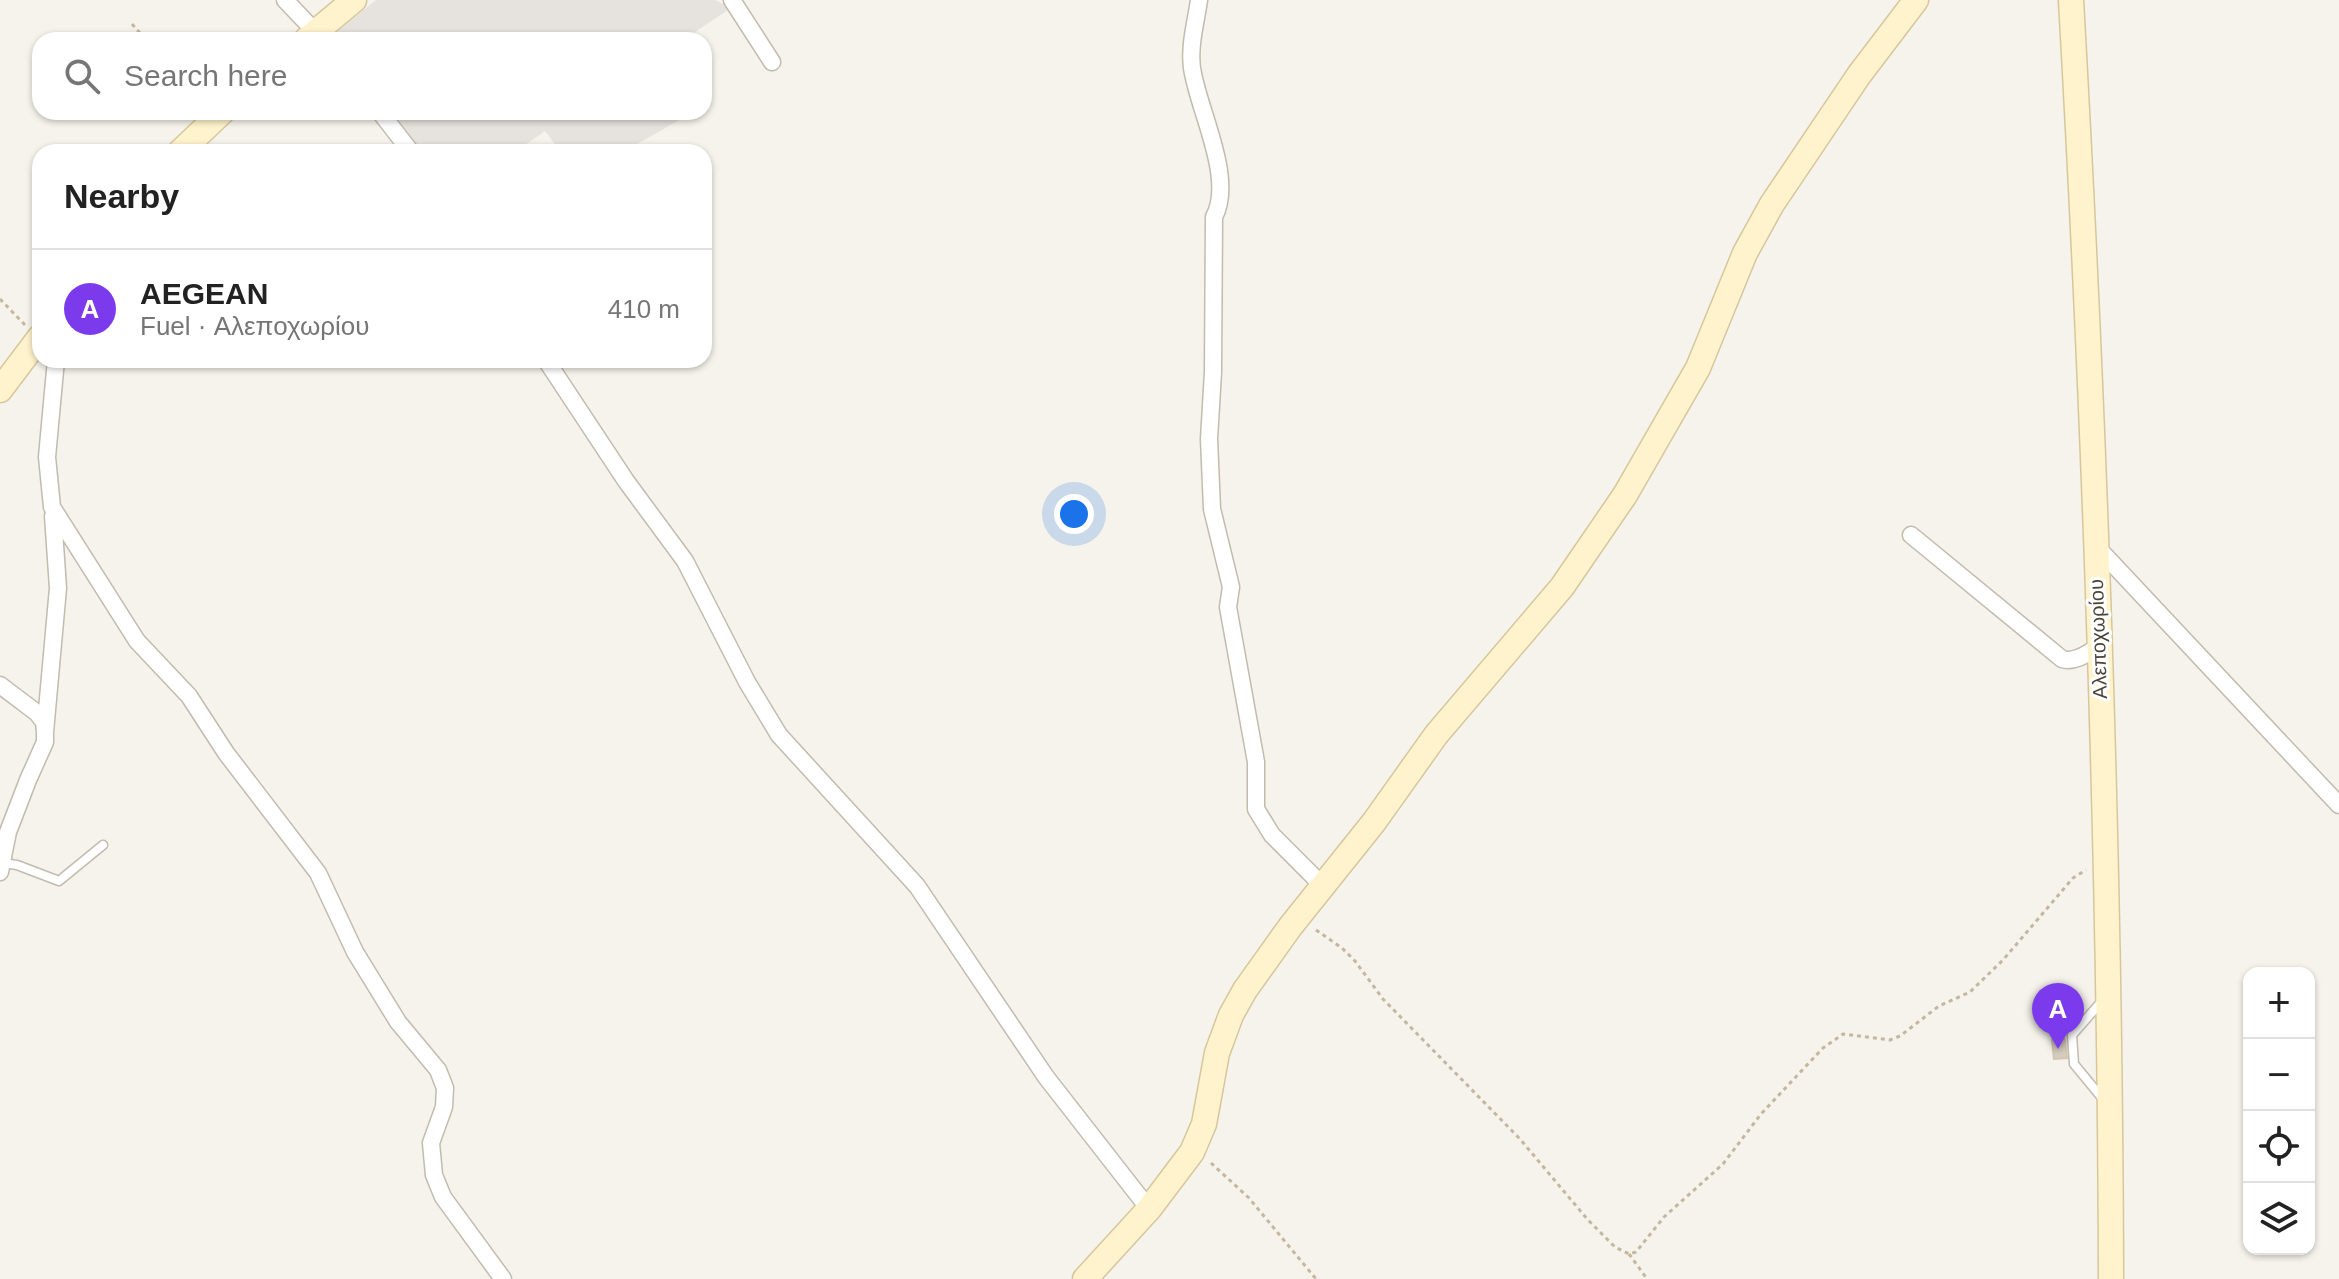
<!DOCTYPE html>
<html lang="en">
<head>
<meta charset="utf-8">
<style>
  body { margin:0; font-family:Arial,sans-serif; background:#f2f2f2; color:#222 }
  .controls { position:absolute; right:24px; bottom:24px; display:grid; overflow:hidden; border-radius:16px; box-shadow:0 2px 6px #0004 }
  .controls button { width:72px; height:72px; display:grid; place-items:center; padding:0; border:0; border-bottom:2px solid #e0e0e0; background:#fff; color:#222; font:40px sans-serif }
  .you { position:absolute; left:1074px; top:514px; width:28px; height:28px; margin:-20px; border:6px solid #fff; border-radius:50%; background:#1a73e8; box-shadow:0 0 0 12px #1a73e833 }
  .badge { display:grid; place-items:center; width:52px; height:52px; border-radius:50%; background:#7c3aed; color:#fff; font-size:26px; font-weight:700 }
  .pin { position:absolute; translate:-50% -66px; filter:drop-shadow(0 2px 4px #0008) }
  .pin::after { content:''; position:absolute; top:42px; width:28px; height:24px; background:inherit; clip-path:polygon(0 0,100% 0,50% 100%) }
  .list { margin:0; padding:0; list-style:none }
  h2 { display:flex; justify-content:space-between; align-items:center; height:104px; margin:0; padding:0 32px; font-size:34px }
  h2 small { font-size:26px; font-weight:400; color:#767676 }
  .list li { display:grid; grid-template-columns:52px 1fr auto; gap:24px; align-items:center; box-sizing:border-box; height:120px; padding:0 32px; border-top:2px solid #e0e0e0 }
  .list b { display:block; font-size:30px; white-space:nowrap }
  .list p { margin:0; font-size:26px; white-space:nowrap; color:#767676 }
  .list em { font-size:26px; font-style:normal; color:#767676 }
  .icon { flex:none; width:44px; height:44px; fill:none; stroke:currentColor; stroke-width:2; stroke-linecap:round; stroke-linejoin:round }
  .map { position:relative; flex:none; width:2339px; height:1279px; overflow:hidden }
  .search { position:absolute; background:#fff; box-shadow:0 2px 6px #0004; left:32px; top:32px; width:680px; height:88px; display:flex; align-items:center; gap:20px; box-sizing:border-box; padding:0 28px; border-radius:24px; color:#767676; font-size:30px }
  .panel { position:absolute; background:#fff; box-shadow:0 2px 6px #0004; left:32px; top:144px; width:680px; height:224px; border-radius:24px }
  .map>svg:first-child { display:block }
  .industrial { fill:#e6e2dd }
  .building { fill:#d8cfc1; stroke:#d3c7b4; stroke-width:2 }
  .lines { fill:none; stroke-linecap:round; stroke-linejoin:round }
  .lane-casing { stroke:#c2bbae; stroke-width:11 }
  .street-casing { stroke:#c2bbae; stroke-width:19 }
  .secondary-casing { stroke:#d6c79b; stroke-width:27 }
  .path { stroke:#c4b79f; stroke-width:3; stroke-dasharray:4 4; stroke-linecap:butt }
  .lane { stroke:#fff; stroke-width:8 }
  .street { stroke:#fff; stroke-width:16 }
  .secondary { stroke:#fff3cd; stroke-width:24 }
  .labels { text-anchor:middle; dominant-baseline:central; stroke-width:6; stroke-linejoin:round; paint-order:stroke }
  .street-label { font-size:20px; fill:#4b4439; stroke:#fff }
</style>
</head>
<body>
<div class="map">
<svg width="2339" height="1279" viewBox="0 0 2339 1279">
  <rect width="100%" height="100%" fill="#f6f3ec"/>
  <!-- industrial -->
  <path class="industrial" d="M376 0H715L731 8 683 40H334L331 36Z
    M390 112H688L690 114 623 152H561L545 131 515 152H420Z"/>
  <!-- building -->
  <path class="building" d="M2065 1039 2067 1058 2054 1059 2052 1040Z"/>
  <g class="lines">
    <!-- lane casing -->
    <g class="lane-casing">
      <path id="lane" d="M2 863 17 865 59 881 103 845
        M2102 1001 2072 1035 2074 1064 2102 1098"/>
    </g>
    <!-- street casing -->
    <g class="street-casing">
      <path id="street" d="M285 0 322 39
        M732 0 772 62
        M1199 0C1196 22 1189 45 1192 68 1198 110 1235 178 1214 217L1213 372 1209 439 1212 509 1231 587 1228 607 1256 762V809L1272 835 1323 886
        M380 112 411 152
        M56 360 47 457 52 507 137 641 189 696 226 753 318 873 355 952 398 1022 438 1070 445 1088 444 1107 431 1143 434 1175 443 1197 503 1279
        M546 360 626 481 685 561 747 682 779 735 917 886 1046 1077 1149 1209
        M1911 535 2062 659C2075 663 2088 653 2099 646
        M2096 546 2339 805
        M0 685 37 713 44 722 45 732V742L28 780 8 832 0 872
        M45 732 58 588 53 516"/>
    </g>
    <!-- secondary casing -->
    <g class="secondary-casing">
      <path id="secondary" d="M2071 0C2095 426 2110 853 2111 1279
        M306 40 354 0
        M180 152 222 112
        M0 390 40 337
        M1085 1279 1149 1209 1192 1152 1204 1124 1217 1053 1231 1015 1245 990 1290 927 1374 822 1436 735 1562 587 1625 495 1698 368 1745 253 1772 204 1859 75 1916 0"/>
    </g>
    <!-- path -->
    <path class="path" d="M132 24 146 40
      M0 299 25 325
      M1316 930 1342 948 1355 961 1383 999 1520 1139 1588 1220 1615 1247 1629 1254 1636 1252 1664 1217 1723 1164 1761 1114 1823 1048 1843 1034 1890 1040 1900 1036 1939 1006 1970 992 2003 960 2073 878 2086 870
      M1211 1163 1249 1198 1316 1279
      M1629 1254 1647 1279"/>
    <!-- lane -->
    <use href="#lane" class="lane"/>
    <!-- street -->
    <use href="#street" class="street"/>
    <!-- secondary -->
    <use href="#secondary" class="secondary"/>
  </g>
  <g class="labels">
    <!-- street labels -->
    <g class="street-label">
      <text transform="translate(2098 639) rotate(-92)">Αλεποχωρίου</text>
    </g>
  </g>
</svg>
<div class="controls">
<button>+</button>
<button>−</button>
<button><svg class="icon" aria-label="locate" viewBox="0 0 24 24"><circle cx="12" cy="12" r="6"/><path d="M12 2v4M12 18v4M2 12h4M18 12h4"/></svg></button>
<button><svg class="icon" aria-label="layers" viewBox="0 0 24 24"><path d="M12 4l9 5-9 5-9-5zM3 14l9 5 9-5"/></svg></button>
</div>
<div class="you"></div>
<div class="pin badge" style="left:2058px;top:1049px">A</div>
<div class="search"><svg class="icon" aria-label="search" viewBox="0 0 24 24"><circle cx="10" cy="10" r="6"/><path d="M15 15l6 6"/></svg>Search here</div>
<section class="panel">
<h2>Nearby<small></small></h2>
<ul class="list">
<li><span class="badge">A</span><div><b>AEGEAN</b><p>Fuel · Αλεποχωρίου</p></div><em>410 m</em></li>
</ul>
</section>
</div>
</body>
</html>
